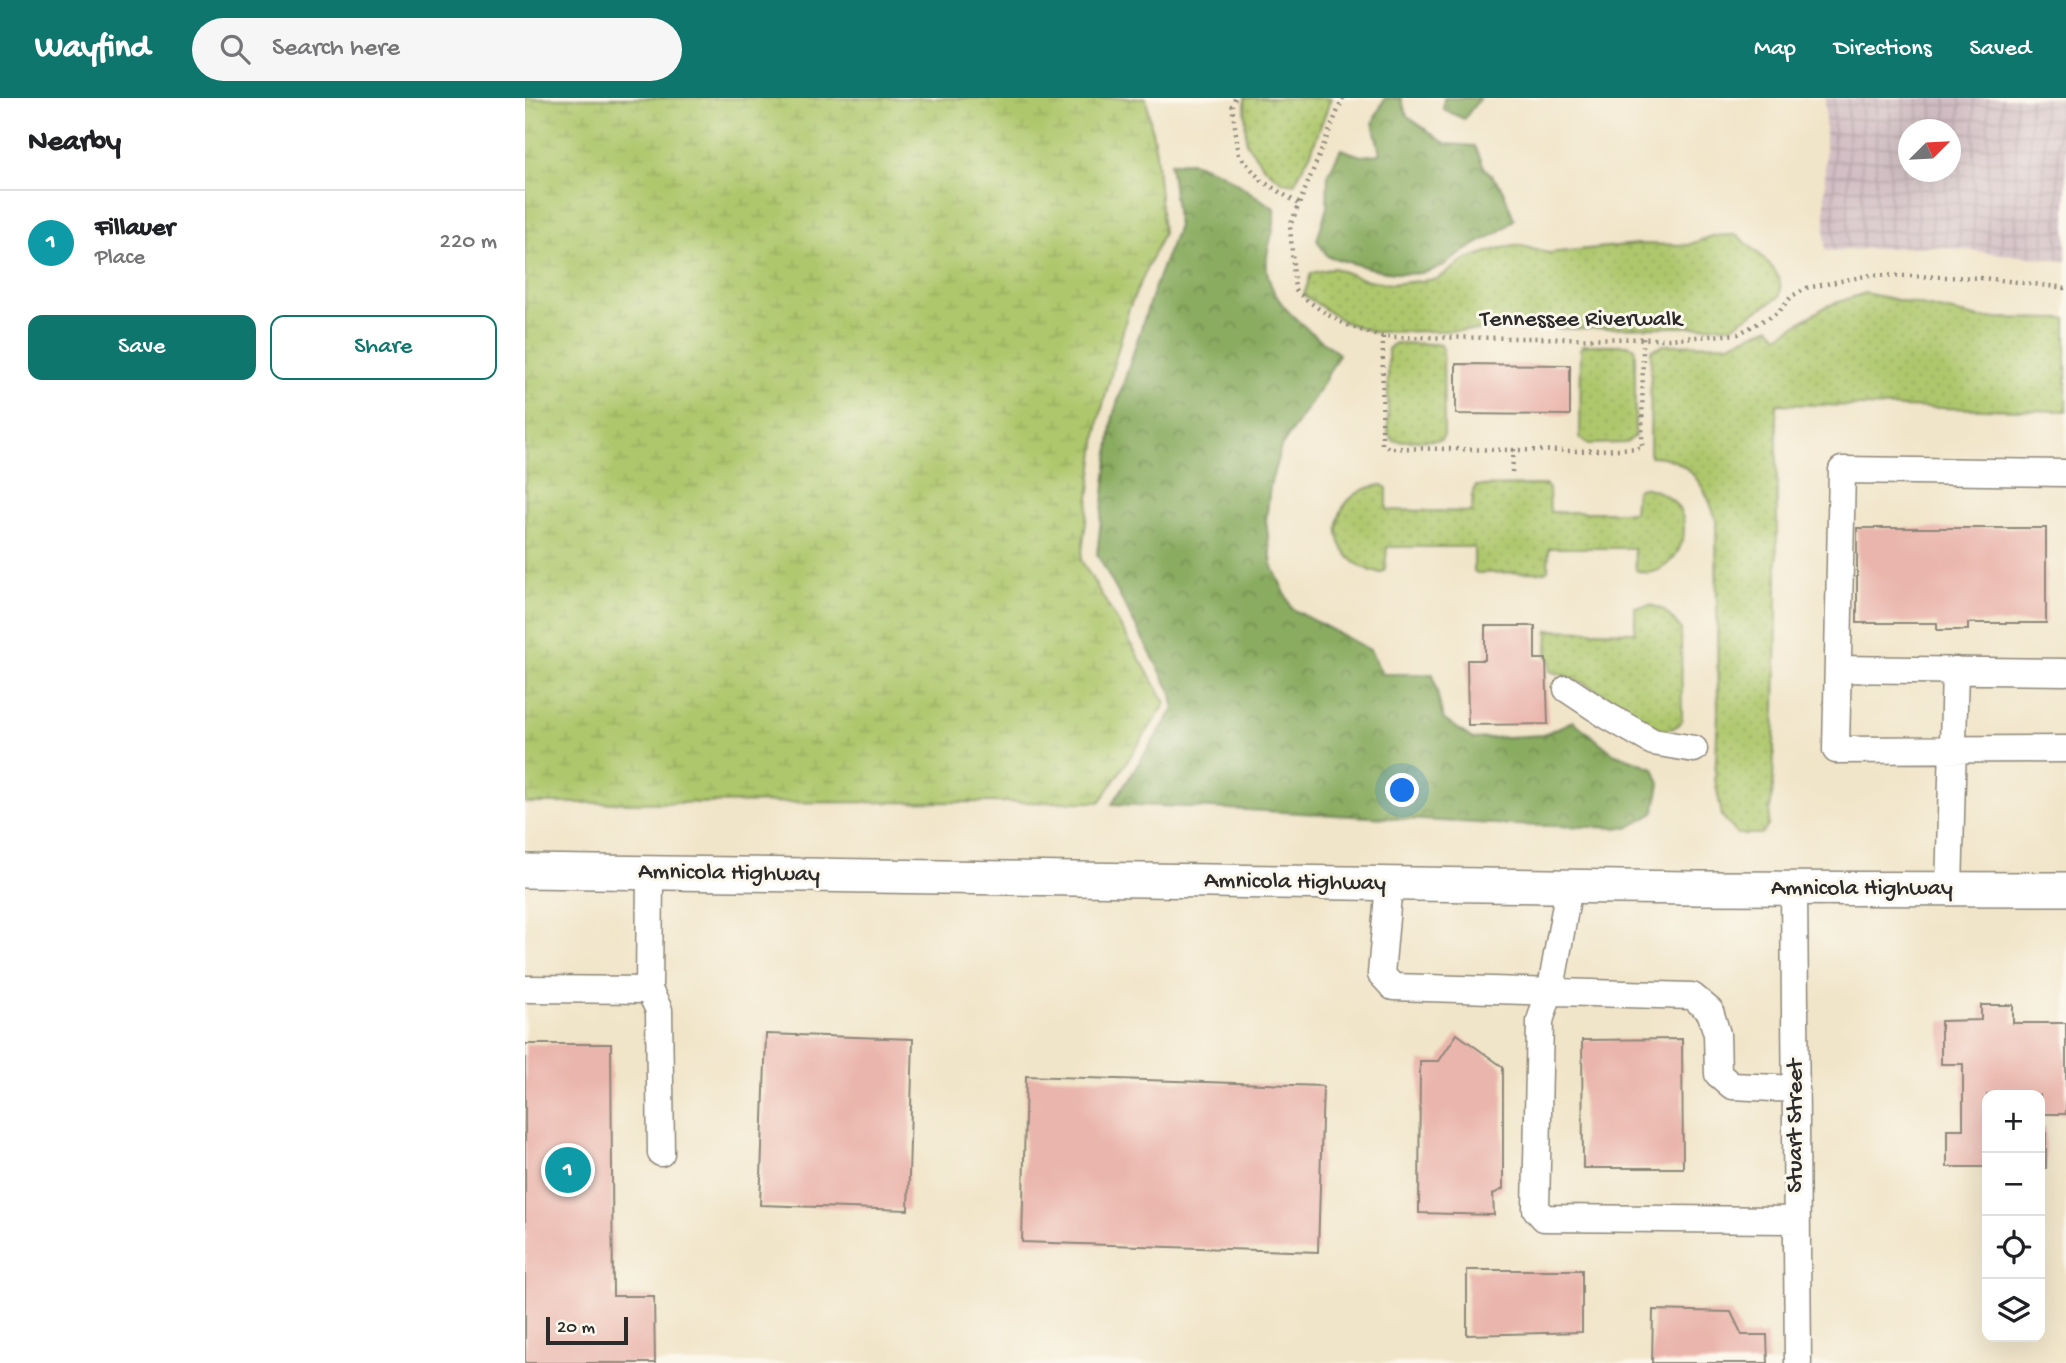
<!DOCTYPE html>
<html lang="en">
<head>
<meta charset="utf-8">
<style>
  body { margin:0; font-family:"Gochi Hand",sans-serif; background:#f6f6f6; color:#202124 }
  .controls { position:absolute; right:21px; bottom:21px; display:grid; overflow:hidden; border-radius:14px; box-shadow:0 7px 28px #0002 }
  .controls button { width:63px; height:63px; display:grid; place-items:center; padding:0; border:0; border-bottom:2px solid #e0e0e0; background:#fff; color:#202124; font:35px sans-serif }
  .compass { position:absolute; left:1373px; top:21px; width:63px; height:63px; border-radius:50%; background:#fff; box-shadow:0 7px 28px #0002; rotate:66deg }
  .scale { position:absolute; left:21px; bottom:18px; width:82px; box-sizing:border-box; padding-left:7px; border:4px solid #2b2b2b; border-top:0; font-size:19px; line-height:24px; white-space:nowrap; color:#2b2b2b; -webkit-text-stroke:5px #fbf7ec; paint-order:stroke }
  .you { position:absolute; left:878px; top:693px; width:24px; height:24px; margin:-18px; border:5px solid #fff; border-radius:50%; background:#1a73e8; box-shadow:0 0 0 10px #1a73e833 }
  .badge { display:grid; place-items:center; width:46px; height:46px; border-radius:50%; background:#0f766e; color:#fff; font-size:23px; font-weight:700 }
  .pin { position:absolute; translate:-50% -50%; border:4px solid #fff; box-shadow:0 2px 7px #0006 }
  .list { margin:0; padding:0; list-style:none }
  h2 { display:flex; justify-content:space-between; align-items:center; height:91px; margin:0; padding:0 28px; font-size:30px }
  h2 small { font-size:23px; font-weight:400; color:#757577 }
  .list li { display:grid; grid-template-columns:46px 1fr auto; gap:21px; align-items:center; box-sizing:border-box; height:105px; padding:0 28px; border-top:2px solid #e0e0e0 }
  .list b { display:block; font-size:26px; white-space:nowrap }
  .list p { margin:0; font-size:23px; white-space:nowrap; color:#757577 }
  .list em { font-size:23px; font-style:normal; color:#757577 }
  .actions { display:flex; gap:14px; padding:21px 28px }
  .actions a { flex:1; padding:16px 0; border:2px solid #0f766e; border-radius:14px; text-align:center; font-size:24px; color:#0f766e }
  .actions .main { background:#0f766e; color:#fff }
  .icon { flex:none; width:38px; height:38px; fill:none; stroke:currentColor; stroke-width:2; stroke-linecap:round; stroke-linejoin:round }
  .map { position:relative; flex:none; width:1541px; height:1265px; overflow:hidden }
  header { display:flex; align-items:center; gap:42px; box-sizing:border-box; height:98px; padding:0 35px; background:#0f766e; color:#fff }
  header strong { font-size:33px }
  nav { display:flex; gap:38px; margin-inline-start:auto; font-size:24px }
  .search { width:490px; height:63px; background:#f6f6f6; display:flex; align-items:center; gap:18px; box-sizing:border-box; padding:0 24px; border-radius:38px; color:#757577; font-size:26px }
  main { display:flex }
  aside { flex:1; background:#fff }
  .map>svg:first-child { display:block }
  .industrial { fill:url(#industrial-grid); fill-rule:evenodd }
  .grass { fill:url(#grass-dots); stroke:#6c794c; stroke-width:2 }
  .forest { fill:url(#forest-crowns); stroke:#5a6c46; stroke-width:2 }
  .wetland { fill:url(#wetland-marsh); stroke:#6c794c; stroke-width:2 }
  .building { fill:#eab5ac }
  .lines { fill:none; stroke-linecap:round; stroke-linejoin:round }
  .minor-casing { stroke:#8e887a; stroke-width:29 }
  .major-casing { stroke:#8e887a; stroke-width:36 }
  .path { stroke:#8e887a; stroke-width:4.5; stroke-dasharray:2 5; stroke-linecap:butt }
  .minor { stroke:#fff; stroke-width:26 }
  .major { stroke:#fff; stroke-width:33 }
  .labels { text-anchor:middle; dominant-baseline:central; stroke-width:6; stroke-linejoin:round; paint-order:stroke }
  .street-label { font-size:24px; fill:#2b2b2b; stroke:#fbf7ec }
</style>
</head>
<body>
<header>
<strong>Wayfind</strong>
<div class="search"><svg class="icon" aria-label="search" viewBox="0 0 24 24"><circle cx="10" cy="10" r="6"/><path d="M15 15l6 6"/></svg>Search here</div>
<nav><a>Map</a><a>Directions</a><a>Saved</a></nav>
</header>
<main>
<aside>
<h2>Nearby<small></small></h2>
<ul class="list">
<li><span class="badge" style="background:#0f9aa8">1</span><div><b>Fillauer</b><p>Place</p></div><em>220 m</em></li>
</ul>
<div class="actions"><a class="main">Save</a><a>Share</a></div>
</aside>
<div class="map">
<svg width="1541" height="1265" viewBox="0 0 1541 1265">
  <defs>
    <pattern id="industrial-grid" width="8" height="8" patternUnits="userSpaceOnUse" patternTransform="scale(1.75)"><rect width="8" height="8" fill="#d2bec4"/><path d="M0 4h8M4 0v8" fill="none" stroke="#b4a3a9"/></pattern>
    <pattern id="grass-dots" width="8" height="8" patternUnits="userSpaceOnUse" patternTransform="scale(1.75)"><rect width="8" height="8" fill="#aec76c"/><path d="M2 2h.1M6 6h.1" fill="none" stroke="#96ab5e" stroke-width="1.8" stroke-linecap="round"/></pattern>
    <pattern id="forest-crowns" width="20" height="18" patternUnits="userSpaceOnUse" patternTransform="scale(1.75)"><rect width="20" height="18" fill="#8aac60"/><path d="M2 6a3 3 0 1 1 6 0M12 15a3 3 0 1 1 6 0" fill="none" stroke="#718c4f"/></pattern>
    <pattern id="wetland-marsh" width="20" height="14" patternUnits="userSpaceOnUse" patternTransform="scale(1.75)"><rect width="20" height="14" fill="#aec76c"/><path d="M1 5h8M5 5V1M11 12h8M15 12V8" fill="none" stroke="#96ab5e"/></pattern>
  </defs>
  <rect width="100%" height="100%" fill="#fbf7ec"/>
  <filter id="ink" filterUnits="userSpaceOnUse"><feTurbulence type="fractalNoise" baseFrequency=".0143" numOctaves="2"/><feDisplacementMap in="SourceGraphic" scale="14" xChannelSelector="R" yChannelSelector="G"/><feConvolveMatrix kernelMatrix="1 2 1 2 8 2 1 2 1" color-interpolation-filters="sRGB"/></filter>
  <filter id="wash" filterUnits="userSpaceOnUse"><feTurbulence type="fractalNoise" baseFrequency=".00686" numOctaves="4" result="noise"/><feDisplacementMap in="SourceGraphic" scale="28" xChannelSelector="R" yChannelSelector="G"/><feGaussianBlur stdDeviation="1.57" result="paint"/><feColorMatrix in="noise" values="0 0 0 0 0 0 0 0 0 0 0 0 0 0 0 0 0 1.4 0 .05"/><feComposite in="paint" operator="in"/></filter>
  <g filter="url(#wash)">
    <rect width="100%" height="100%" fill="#f1e5c9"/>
    <!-- industrial -->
    <path class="industrial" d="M1300 0H1541V163L1404 148 1300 153ZM1384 32H1426V74H1384Z"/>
    <!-- grass -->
    <path class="grass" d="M720 0H806L786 54 769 86 758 84 739 69 721 45Z
      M1212 137C1228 152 1264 174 1254 199L1207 228 849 234 819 224 779 197 786 175 809 170 838 181 866 186 912 181 942 161 972 151 994 147 1023 155 1112 146 1163 147 1187 138Z
      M1340 195 1455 220 1541 221V313L1252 306V527L1248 690 1243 728 1236 736H1212L1197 718 1190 681 1193 615 1191 423C1182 390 1164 358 1125 358L1126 252 1139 247 1204 246 1245 229 1253 238 1302 208Z
      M870 245 910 246 916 247 918 251 919 337 916 342 869 343 863 336V251Z
      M1059 247H1103L1110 250V338L1101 345 1063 346 1055 340 1056 251Z
      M857 387 862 390V412L947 414 948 393 951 388 1021 387 1024 391 1025 414H1109L1111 392 1116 389C1193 402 1151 490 1111 472L1109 450H1024L1023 472 1020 474 952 475 949 473V449H862L860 472 856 475C798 466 798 393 857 387Z
      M1126 507 1139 512 1156 531 1157 622C1140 651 1093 606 1075 594 1059 584 1043 578 1025 573V561L1022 558 1023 532 1110 534V509Z"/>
    <!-- forest -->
    <path class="forest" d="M860 0H876L882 18 921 46 950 48 959 69 977 90 989 121C976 136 962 139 945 150 934 156 924 165 913 170 880 185 835 167 802 158L792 142 802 109 803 76 816 51 836 58 855 56 848 24Z
      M919 0H955L939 21 918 11Z
      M667 64 696 75 749 110C751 134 744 139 742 159 737 203 784 232 814 256L795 291 756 349 745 388 741 423 747 467 767 511 845 552 857 576H908L918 621 948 641 1017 637 1048 623 1088 655 1129 670 1135 686 1129 715 1103 730 986 727 685 710 587 706 649 611 647 595 572 456 588 318 627 196 653 128 645 65Z"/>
    <!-- wetland -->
    <path class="wetland" d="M0 0H621L631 54 638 135 604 210 574 322 556 462 641 605 575 704 0 705Z"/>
    <g id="blocks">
      <!-- building -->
      <path class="building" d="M931 266 1045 267V317L931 316Z
        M1332 430H1521V525H1443V532H1412V525H1332Z
        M960 528H1010V561H1021L1023 626 943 627 942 562H960Z
        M1456 907H1488V925H1541V1016H1515V997H1462V1069H1422V1031H1438V966H1416V923L1456 922Z
        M241 936 388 941 383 1112 235 1107Z
        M932 936 978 969V1091L968 1096 969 1117 894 1115 895 963H914Z
        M1157 941 1158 1070H1058L1057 942Z
        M0 946H86L88 1198H129L130 1265H0Z
        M501 978 798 988 793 1154 497 1144Z
        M1515 1029H1521V1070H1515Z
        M942 1172H1057V1234L942 1237Z
        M1128 1212 1206 1214 1217 1237H1242L1243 1265H1127Z"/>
    </g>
  </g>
  <g filter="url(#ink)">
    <use href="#blocks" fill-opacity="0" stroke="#8e887a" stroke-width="2"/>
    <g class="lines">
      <!-- minor casing -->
      <g class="minor-casing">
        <path id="minor" d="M1541 375 1317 372 1311 652 1541 651
          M1313 571 1541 574
          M1042 591 1081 617 1128 644 1169 651
          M864 786 856 876 868 889 1167 898 1185 913 1192 936 1193 976 1207 988 1271 991
          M1044 789 1027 885 1015 923 1011 1111 1019 1120 1272 1122
          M1269 791 1273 1265
          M1424 791 1430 572
          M0 891 124 892 125 775
          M124 892 134 912 136 1055"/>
      </g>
      <!-- major casing -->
      <g class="major-casing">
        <path id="major" d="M0 773 1166 790 1541 791"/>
      </g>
      <!-- path -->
      <path class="path" d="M710 0 707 7 714 57 737 83 774 106
        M818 0 765 128 770 192C801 218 818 228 858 239L1143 241 1213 236 1252 215 1267 198 1282 190 1345 177 1458 180 1541 190
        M858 239 857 346 864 350 1051 353 1117 350 1118 240
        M987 374 989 351"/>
      <!-- minor -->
      <use href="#minor" class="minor"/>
      <!-- major -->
      <use href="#major" class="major"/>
    </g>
  </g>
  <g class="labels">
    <!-- street labels -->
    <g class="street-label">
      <text x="1056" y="222">Tennessee Riverwalk</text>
      <text transform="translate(204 776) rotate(1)">Amnicola Highway</text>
      <text transform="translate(770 785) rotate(1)">Amnicola Highway</text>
      <text x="1337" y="791">Amnicola Highway</text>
      <text transform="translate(1271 1028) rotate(-90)">Stuart Street</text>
    </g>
  </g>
</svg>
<div class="controls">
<button>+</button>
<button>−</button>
<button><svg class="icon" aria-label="locate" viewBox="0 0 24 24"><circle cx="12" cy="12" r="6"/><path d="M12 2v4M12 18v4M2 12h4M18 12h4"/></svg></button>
<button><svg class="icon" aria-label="layers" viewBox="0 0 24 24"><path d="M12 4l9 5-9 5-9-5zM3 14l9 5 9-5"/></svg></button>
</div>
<svg class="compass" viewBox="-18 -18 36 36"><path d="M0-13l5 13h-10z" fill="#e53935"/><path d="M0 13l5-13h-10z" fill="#757577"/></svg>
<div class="scale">20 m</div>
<div class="you"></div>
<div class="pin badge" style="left:43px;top:1072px;background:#0f9aa8">1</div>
</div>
</main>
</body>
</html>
